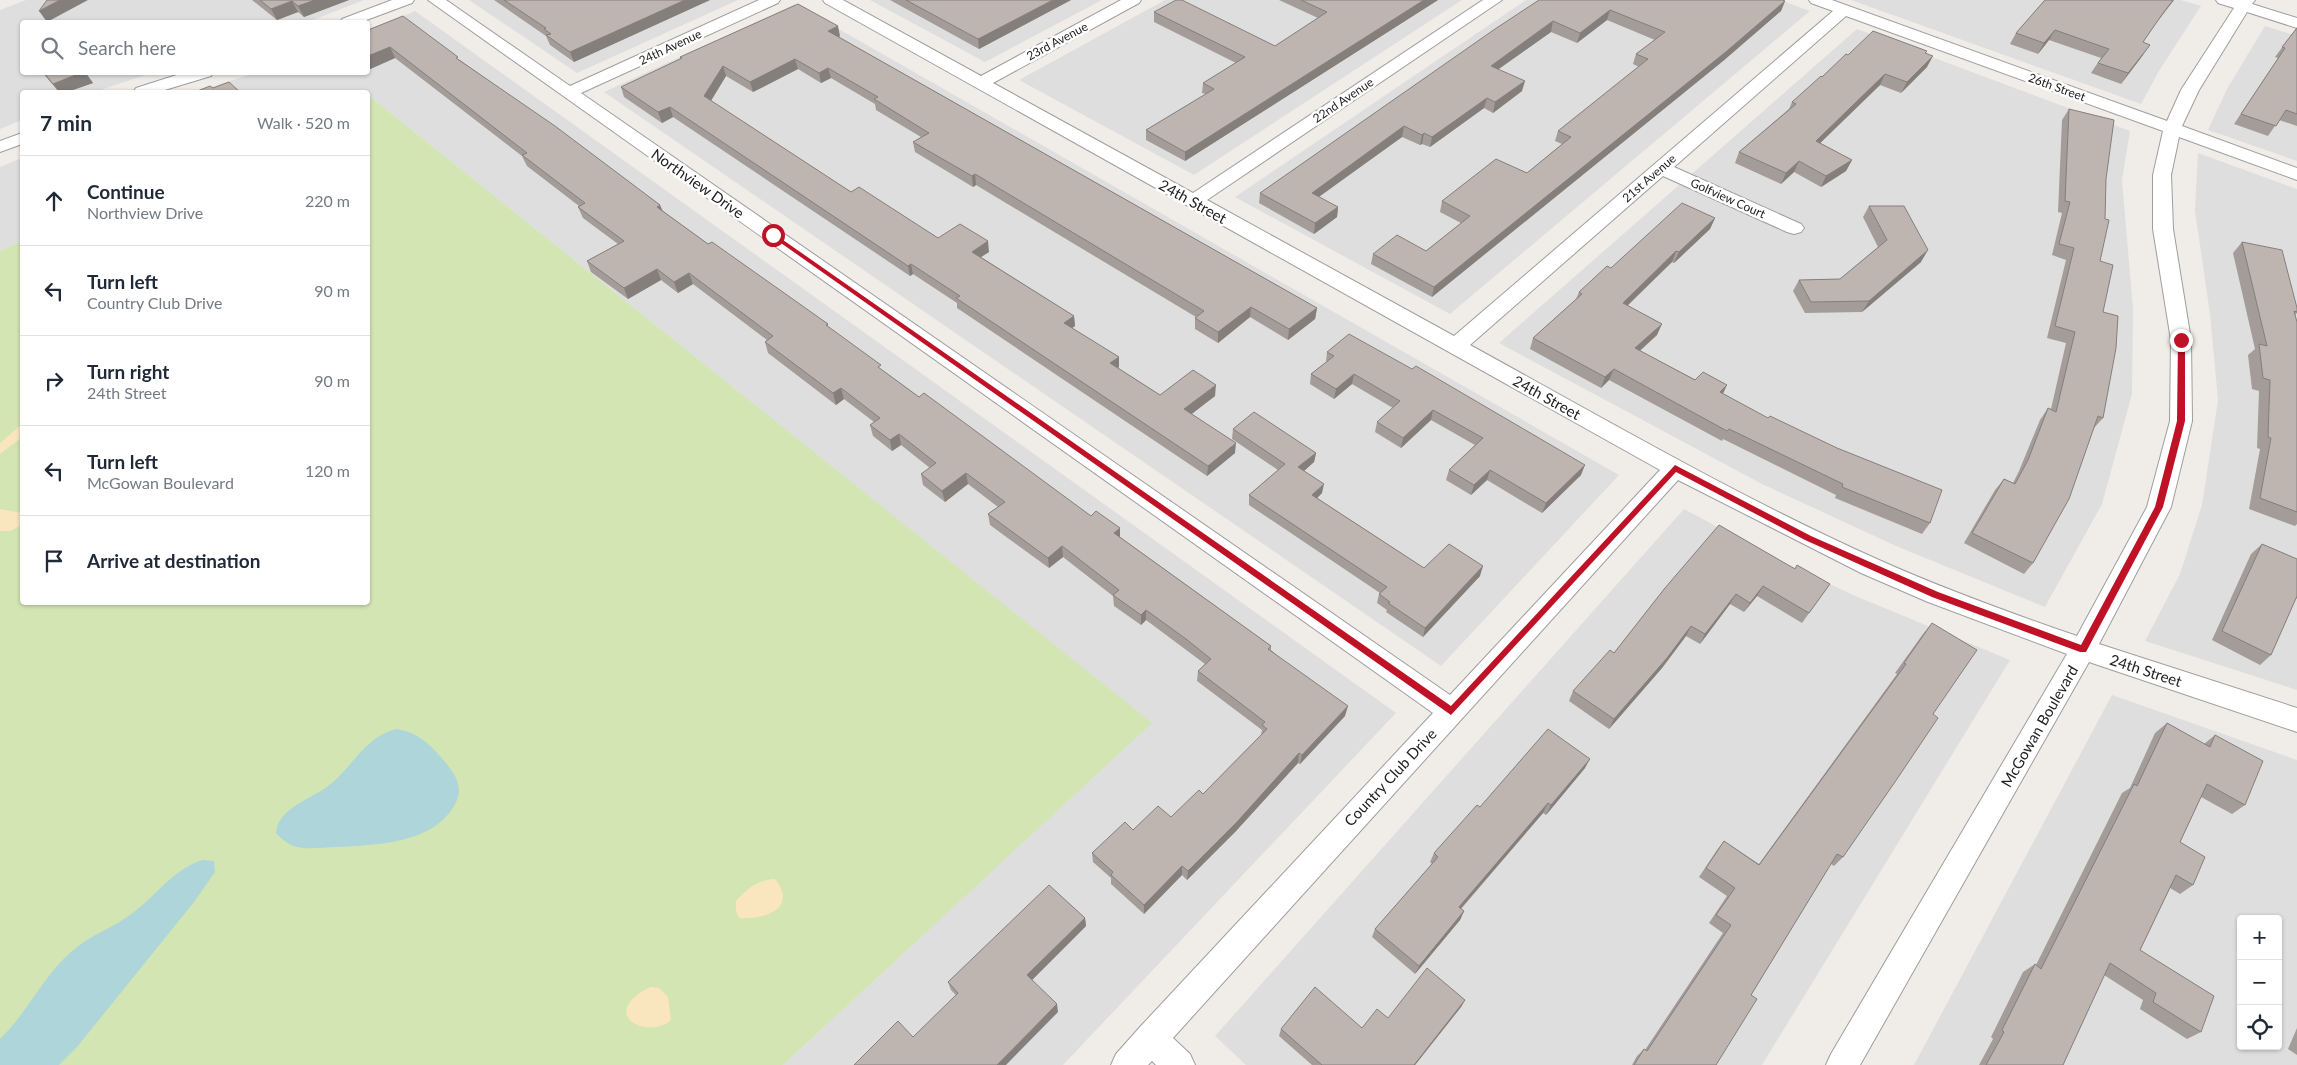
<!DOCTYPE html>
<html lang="en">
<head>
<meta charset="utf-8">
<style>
  body { margin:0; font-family:Lato,sans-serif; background:#f2f2f3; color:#1f2937 }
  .controls { position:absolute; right:15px; bottom:15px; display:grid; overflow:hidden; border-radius:5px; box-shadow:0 1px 4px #0004 }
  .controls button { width:45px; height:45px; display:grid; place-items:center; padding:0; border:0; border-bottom:1px solid #e0e1e3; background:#fff; color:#1f2937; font:25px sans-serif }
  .stop { position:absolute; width:15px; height:15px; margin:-11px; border:4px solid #c01227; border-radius:50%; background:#fff }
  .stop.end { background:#c01227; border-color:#fff; box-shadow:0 1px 5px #0008 }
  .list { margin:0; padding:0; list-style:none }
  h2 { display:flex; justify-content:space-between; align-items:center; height:65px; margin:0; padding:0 20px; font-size:21px }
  h2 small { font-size:16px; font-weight:400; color:#747a83 }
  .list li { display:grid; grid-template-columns:32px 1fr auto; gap:15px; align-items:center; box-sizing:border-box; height:90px; padding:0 20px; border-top:1px solid #e0e1e3 }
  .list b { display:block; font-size:19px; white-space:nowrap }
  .list p { margin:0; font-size:16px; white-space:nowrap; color:#747a83 }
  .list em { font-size:16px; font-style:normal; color:#747a83 }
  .icon { flex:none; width:28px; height:28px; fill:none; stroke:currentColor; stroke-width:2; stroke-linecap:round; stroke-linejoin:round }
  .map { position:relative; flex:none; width:2297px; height:1065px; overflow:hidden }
  .search { position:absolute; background:#fff; box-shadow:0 1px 4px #0004; left:20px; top:20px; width:350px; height:55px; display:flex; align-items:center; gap:12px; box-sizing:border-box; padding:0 18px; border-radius:5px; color:#747a83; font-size:19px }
  .panel { position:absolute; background:#fff; box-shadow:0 1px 4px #0004; left:20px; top:90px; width:350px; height:515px; border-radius:5px }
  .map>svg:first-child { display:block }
  .residential { fill:#dfdede; fill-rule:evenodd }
  .grass { fill:#d2e5b3 }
  .sand { fill:#f9e6be }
  .water { fill:#add5da }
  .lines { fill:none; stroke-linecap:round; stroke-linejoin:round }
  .minor-casing { stroke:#9e9e9e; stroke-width:2 }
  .minor { fill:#fff; fill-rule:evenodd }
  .wall { fill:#a39c98 }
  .shaded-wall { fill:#857f7c }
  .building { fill:#beb5b1; stroke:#857f7c }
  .route { fill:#c01227 }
  .labels { text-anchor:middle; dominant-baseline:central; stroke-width:5; stroke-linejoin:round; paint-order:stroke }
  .far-street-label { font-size:12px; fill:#212121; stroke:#fff }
  .street-label { font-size:15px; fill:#212121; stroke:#fff }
</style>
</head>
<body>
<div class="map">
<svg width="2297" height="1065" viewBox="0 0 2297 1065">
  <rect width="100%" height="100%" fill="#f0ede8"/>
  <!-- residential -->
  <path class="residential" d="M26 0H364L308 22H22V72L152 73 94 92H22V120L0 129V10Z
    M469 0H738L577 73Z
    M870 0H1102L985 62Z
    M1165 0H1462L1194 175 1019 80Z
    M1526 0H1780L1810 11 1450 314 1235 197Z
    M1851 0H2181L2201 6 2159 71 2141 104Z
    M795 4 1619 475 1441 666 604 92Z
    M415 11 1396 713 1063 1065H783L1151 723 368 95V92H195L255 73 368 72V31Z
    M2265 26 2297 36V161L2208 130 2227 89Z
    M1857 29 2130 131 2122 180 2133 309 2132 394 2102 504 2045 607 1896 546 1762 484 1499 343Z
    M2198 153 2297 189V690L2145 641 2180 574 2202 505 2218 400 2210 314 2195 211Z
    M22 158V241L0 251V167Z
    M1684 509 1779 560 1853 595 2010 660 1762 1065H1246L1215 1036Z
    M2112 695 2297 760V1065H1914ZM2241 919H2278V1046H2241Z"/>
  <!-- grass -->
  <path class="grass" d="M368 95 1152 723 783 1065H0V251L22 241V602H368Z"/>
  <!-- sand -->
  <path class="sand" d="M22 424V437L0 454V443Z
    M0 509 22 513V525L10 531H0Z
    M775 879C799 909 763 920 739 918L736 911V901C748 888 758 880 775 879Z
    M651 987 659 988 668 997 671 1020C662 1029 641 1030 631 1021 616 1008 640 991 651 987Z"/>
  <!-- water -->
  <path class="water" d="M396 729C418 732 431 745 445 762 457 776 464 789 454 806 432 844 375 845 336 847 322 847 304 851 291 845 285 842 280 837 276 833 277 824 280 819 286 813 300 800 318 795 332 783 354 764 366 737 396 729Z
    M203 860 214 861 215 872 194 902 77 1047 59 1065H0V1039C27 1013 42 978 70 953 89 935 114 928 134 912 158 894 173 869 203 860Z"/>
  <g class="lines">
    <!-- minor casing -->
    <g class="minor-casing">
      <path id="minor" d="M392 0H414L412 3 361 22H340L342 19Z
        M428 0H446L570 86 759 0H780L778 3 581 93 1450 695 1660 470 825 3 823 0H843L981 76 1121 0H1141L1139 3 993 83 1193 193 1483 0H1502L1207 200 1454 336 1833 11 1811 3 1809 0H1832L2167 121 2181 90 2234 8 2218 3 2216 0H2255L2252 4 2297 18V28L2247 12 2199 90 2182 126 2297 168V180L2179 137 2171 175 2173 229 2191 340 2192 421 2171 507 2099 644 2297 708V732L2089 662 1860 1065H1826L1831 1054 2067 654 1928 602 1861 573 1678 480 1173 1038 1190 1054 1195 1065H1156L1152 1061 1148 1065H1111L1116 1054 1140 1027 1433 713ZM1846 16 2163 131 2153 175V229L2171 340 2170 421 2147 507 2077 636C2010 613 1944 589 1879 560 1738 497 1605 419 1470 345L1663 176 1787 232 1794 234 1801 232 1804 228 1801 224 1674 167Z
        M186 72H213L211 76 158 92H133L136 88Z
        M22 133V144L0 152V141Z"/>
    </g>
    <!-- minor -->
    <use href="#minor" class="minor"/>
  </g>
  <!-- wall -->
  <path class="wall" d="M252 0H349L304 17 298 12 277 20Z
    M494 0H710L574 62 550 45 546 36Z
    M890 0H1071L979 49Z
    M1279 0H1438L1185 161 1146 140V130L1206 94 1202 93 1203 83 1236 63 1154 22V12L1275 46 1318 18Z
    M1539 0 1785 1 1781 11 1723 61 1432 297 1371 264 1373 254 1426 251 1461 223 1440 212 1442 201 1527 173 1562 144 1555 141 1558 131 1639 67 1633 64 1636 54 1655 40 1607 20 1577 43 1551 32 1498 69 1522 91 1493 113 1484 108 1430 147 1422 144 1420 145 1402 137 1319 197 1338 207 1337 217 1314 234 1259 203 1260 193Z
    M2045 0 2154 26 2143 42V55L2121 84 2091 73 2101 58 2049 40 2038 54 2010 44 2016 33Z
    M2297 27V126L2279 120 2268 136 2234 124 2278 58 2275 57Z
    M368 30 460 60 660 205 663 211 708 244 828 324V327L882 370 919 397 1120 537 1271 646V650L1345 716 1300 764 1298 763 1236 831 1187 880 1182 875 1144 914 1111 884V878L1093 862 1092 853 1133 830 1171 817 1203 794 1261 735 1262 730 1197 681 1198 671 1205 664 1146 620 1141 625 1114 606 1113 596 1063 557 1049 568 990 525 988 514 998 507 968 484 945 502 923 485 921 474 930 468 901 445 892 451 873 436 870 425 874 422 844 399 836 405 768 353 765 342 767 340 693 284 678 293 661 280 628 299 591 272 587 261 618 244 583 218 578 207 579 206 527 166 522 156 395 58 368 70Z
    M840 36 839 37 1317 308 1315 319 1288 340 1250 317 1218 343 1195 329V318L1196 317 976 185 973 187 915 152 913 142 921 137 876 110 875 104 831 78 821 83 798 69 753 92 726 76 711 101 851 192 938 238 989 252 981 257 1074 316 1075 326 1072 328 1119 367 1118 368 1160 395 1215 396 1191 414 1235 453 1207 476 957 308V303L913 274 910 276 673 117 662 123 624 97 621 87 680 59V57Z
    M1927 51 1926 53 1927 67 1901 93 1880 85 1820 143 1852 160 1846 171 1821 187 1794 172 1781 184 1735 163 1739 152 1789 109 1792 102 1848 55Z
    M42 72H85L93 83 67 92H59Z
    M2069 109 2106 179 2100 261 2103 312V418L2094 428 2033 563 2024 574 1964 543 1995 490 2004 479 2013 483 2019 471 2040 420 2048 408 2051 409 2066 343 2047 338 2066 260 2052 255 2062 213 2058 212 2062 120Z
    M1869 206 1921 262 1862 312 1805 313 1793 291 1799 280 1840 279 1878 247 1863 217Z
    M1715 218 1710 229 1674 263 1672 262 1627 305 1657 335 1640 351 1723 394 1930 523 1922 534 1835 498 1836 495 1723 439 1722 441 1609 380 1601 388 1530 349 1533 338 1576 299 1579 292 1611 268Z
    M2242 242 2297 308V313L2295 315 2297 322V524L2295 526 2249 509 2260 449 2257 448 2259 391 2252 389 2248 355 2255 349 2233 253Z
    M1327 352 1581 475 1542 513 1487 480 1471 495 1446 480 1449 470 1475 445 1431 420 1401 448 1375 432 1377 422 1393 408 1352 384 1334 399 1310 384 1311 374 1326 362Z
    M1233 429 1316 453 1314 462 1304 471 1322 493 1317 498 1424 568 1480 576 1423 637 1386 612 1387 610 1377 603 1379 594 1380 593 1249 505V495L1278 470 1232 439Z
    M2262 544 2297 559V599L2296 598 2271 655 2260 665 2212 640 2251 554Z
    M1830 584 1802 623 1757 596 1744 612 1730 604 1700 644 1686 636 1662 668 1609 729 1569 701 1573 691 1614 653 1665 588Z
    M1932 623 1933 714 1843 857 1834 866 1831 864 1751 995 1716 1065H1632L1637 1056 1644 1049 1645 1050 1723 933 1709 923 1727 896 1699 877 1717 850 1724 841 1759 864 1897 674 1895 673 1923 634Z
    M2167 723 2204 744 2215 735 2245 805 2232 814 2201 797 2180 842 2193 885 2180 894 2170 888 2140 950 2201 1032 2187 1039 2140 1009 2143 1000 2104 975 2063 1065H1979L1993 1039 1991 1037 2023 972 2035 964 2036 965 2122 793 2130 788 2155 733Z
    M1585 768 1546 815 1543 813 1461 909 1464 911 1460 920 1415 974 1372 937 1375 929 1432 864 1430 862 1434 853 1480 807Z
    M1085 918 1086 926 1032 980 1058 1012 956 995 951 990 948 982Z
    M1465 1000 1461 1007 1415 1065H1312L1279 1036 1281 1029 1362 1028 1388 1018Z
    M2297 1028V1055L2288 1049Z"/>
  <!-- shaded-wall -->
  <path class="shaded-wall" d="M60 0H88L47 22 39 11Z
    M315 0H349L304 17 298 6Z
    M685 0H710L574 62 570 52Z
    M1053 0H1071L979 49 978 39Z
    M1424 0H1438L1185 161V152Z
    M2173 0H2174L2154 26 2161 16Z
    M292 1 298 12 277 20 271 9Z
    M1785 1 1781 11 1723 61 1432 297 1434 287Z
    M1610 10 1607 20 1577 43 1580 33Z
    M1553 21 1551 32 1489 76 1491 66Z
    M838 26 840 36 830 41 828 31Z
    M2055 30 2049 40 2038 54 2044 43Z
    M2150 45 2143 55 2121 84 2128 73Z
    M390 47 395 58 368 70V56Z
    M1933 56 1927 67 1901 93 1907 82Z
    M795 59 798 69 753 92 750 82Z
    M723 66 726 76 707 107 704 96Z
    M828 68 831 78 821 83 819 73Z
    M83 72H85L93 83 67 92H59L53 84Z
    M1885 74 1880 85 1811 152 1816 141Z
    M1525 81 1522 91 1493 113 1495 102Z
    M1487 98 1484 108 1430 147 1432 137Z
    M670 107 673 117 662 123 658 112Z
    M1404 126 1402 137 1310 203 1312 193Z
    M1424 133 1422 144 1420 145 1422 135Z
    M1852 160 1846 171 1821 187 1826 176Z
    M1799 161 1794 172 1781 184 1786 173Z
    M975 174 976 185 973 187 972 176Z
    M660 205 664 216 657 207Z
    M1338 207 1337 217 1314 234 1315 223Z
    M1715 218 1710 229 1674 263 1679 252Z
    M988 241 989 252 973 262 972 252Z
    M1928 250 1921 262 1862 312 1869 301Z
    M1676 251 1672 262 1619 314 1623 303Z
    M911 264 913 274 910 276 908 266Z
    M657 269 661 280 628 299 624 288Z
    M689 273 693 284 678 293 674 282Z
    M1251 307 1250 317 1218 343V332Z
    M1317 308 1315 319 1288 340 1289 329Z
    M1074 316 1075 326 1065 333 1064 323Z
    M1662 324 1657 335 1630 359 1635 348Z
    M1119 357V367L1111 374 1110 363Z
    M1614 369 1609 380 1601 388 1605 377Z
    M1354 374 1352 384 1334 399 1336 389Z
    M1216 385 1215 396 1184 420V409Z
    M1727 385 1722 396 1720 392Z
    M841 388 844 399 836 405 833 393Z
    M1433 410 1431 420 1401 448 1403 438Z
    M899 434 901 445 892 451 890 440Z
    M1236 443 1235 453 1207 476 1208 466Z
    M1316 453 1314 462 1297 477 1298 467Z
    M1585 465 1581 475 1542 513 1546 503Z
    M1490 470 1487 480 1471 495 1474 485Z
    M966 473 968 484 945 502 942 491Z
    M1324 484 1322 493 1311 504 1312 495Z
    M1120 528V539L1114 533Z
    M1062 546 1063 557 1049 568 1048 558Z
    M1483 566 1480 576 1423 637 1425 628Z
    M1763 586 1757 596 1744 612 1750 603Z
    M1736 594 1730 604 1700 644 1705 634Z
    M1146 610V620L1141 625V615Z
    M1691 626 1686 636 1662 668 1609 729 1614 719Z
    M1348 706 1345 716 1300 764 1302 755Z
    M1299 753 1298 763 1236 831 1187 880 1188 871Z
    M1590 759 1585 768 1546 815 1551 805Z
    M1548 803 1543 813 1455 915 1459 907Z
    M1182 866V875L1144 914V905Z
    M1464 911 1460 920 1415 974 1419 966Z
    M1085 918 1086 926 1029 983 1027 975Z
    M1465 1000 1461 1007 1415 1065H1414Z
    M1057 1004 1058 1012 1006 1065H997Z"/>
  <!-- building -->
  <path class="building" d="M47 0H60L39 11Z
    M260 0H315L298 6 292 1 271 9Z
    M504 0H685L570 52 546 35 551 34 544 29 546 28Z
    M906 0H1053L978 39Z
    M1176 0H1182L1275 46 1327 12 1301 0H1424L1185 152 1146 130 1214 89 1203 83 1245 57 1154 12Z
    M1539 0H1782L1785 1 1727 51 1434 287 1373 254 1397 235 1426 251 1470 216 1442 201 1496 159 1527 173 1571 137 1558 131 1648 59 1636 54 1665 32 1610 10 1580 33 1553 21 1491 66 1525 81 1495 102 1487 98 1432 137 1424 133 1422 135 1404 126 1312 193 1338 207 1315 223 1260 193 1495 29Z
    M2045 0H2173L2161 16 2143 42 2150 45 2128 73 2098 63 2109 49 2055 30 2044 43 2016 33Z
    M798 4 838 26 828 31 1317 308 1289 329 1251 307 1218 332 1195 318 1204 311 975 174 972 176 913 142 929 133 874 99 878 97 828 68 819 73 795 59 750 82 723 66 704 96 851 192 859 187 938 238 960 224 988 241 972 252 1074 316 1064 323 1119 357 1110 363 1160 395 1193 370 1216 385 1184 409 1236 443 1208 466 956 298 960 296 911 264 908 266 670 107 658 112 621 87 682 58 680 57Z
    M403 16 458 57 456 58 555 126 660 205 657 207 708 244 712 242 828 324 826 325 881 365 878 367 919 397 924 393 1091 516 1096 511 1120 528 1114 533 1271 646 1268 649 1348 706 1302 755 1299 753 1237 822 1188 871 1182 866 1144 905 1111 875 1113 872 1092 853 1125 822 1133 830 1158 806 1171 817 1199 790 1203 794 1267 729 1262 725 1265 722 1198 671 1211 659 1186 639 1146 610 1141 615 1113 595 1119 590 1062 546 1048 558 988 514 1005 502 966 473 942 491 921 474 936 463 899 434 890 440 870 425 880 418 841 388 833 393 765 342 773 336 689 273 674 282 657 269 624 288 587 261 624 241 578 207 585 203 522 155 527 153 390 47 368 56V30Z
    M2297 28V114L2286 110 2276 126 2241 114 2285 48 2282 47Z
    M1873 31 1927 51 1925 53 1933 56 1907 82 1885 74 1816 141 1852 160 1826 176 1799 161 1786 173 1739 152 1796 104 1792 102 1821 76 1822 77 1846 54 1848 55Z
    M43 72H83L53 84Z
    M229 82 240 92H195L210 86 213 88Z
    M2069 109 2114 120 2106 179 2105 219 2109 220 2100 261 2113 265 2103 312 2118 316 2116 348 2103 418 2098 416 2069 499 2033 563 1972 533 2004 479 2015 484 2028 460 2048 408 2056 412 2075 332 2055 326 2074 248 2059 244 2070 202 2065 201Z
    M1682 203 1715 218 1679 252 1676 251 1623 303 1662 324 1635 348 1695 380 1703 372 1727 385 1720 392 1768 418 1770 416 1837 448 1942 490 1930 523 1842 487 1843 484 1729 429 1727 431 1614 369 1605 377 1533 338 1582 294 1579 292 1607 266 1611 268Z
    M1869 206H1904L1928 250 1869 301 1811 302 1799 280 1840 279 1887 240Z
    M2242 242 2282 250 2297 308V312L2294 311 2297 322V512L2260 498 2271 438 2268 437 2270 380 2263 378 2259 344 2267 346Z
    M1349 334 1412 369 1416 366 1585 465 1546 503 1490 470 1474 485 1449 470 1483 438 1433 410 1403 438 1377 422 1400 401 1354 374 1336 389 1311 374 1334 356 1327 352Z
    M1254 412 1316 453 1298 467 1324 484 1312 495 1424 568 1449 544 1483 566 1425 628 1388 603 1390 602 1379 594 1387 587 1249 495 1285 464 1233 429Z
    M1719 525 1795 569 1797 565 1830 584 1809 613 1763 586 1750 603 1736 594 1705 634 1691 626 1667 658 1614 719 1573 691 1610 650 1614 653 1665 588Z
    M2262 544 2297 559V596L2271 655 2222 631Z
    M1932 623 1977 650 1933 714 1938 718 1897 779 1843 857 1837 854 1751 995 1757 999 1716 1065H1634L1644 1049 1647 1051 1731 925 1716 915 1735 888 1706 868 1724 841 1759 865 1906 664 1904 663Z
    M2167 723 2210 747 2215 735 2263 761 2245 805 2207 784 2180 842 2205 857 2193 885 2176 875 2140 950 2214 996 2201 1032 2153 1002 2156 993 2110 963 2063 1065H1986L2004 1032 2002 1030 2035 964 2041 969 2134 784 2137 786Z
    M1548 729 1590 759 1551 805 1548 803 1459 907 1464 911 1419 966 1375 929 1438 857 1434 853 1477 805 1480 807Z
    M1049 885 1085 918 1027 975 1057 1004 997 1065H854L898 1021 913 1037 958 993 948 982Z
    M1427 968 1465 1000 1414 1065H1322L1281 1029 1315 987 1362 1028 1377 1009 1388 1018Z"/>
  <!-- route -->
  <path class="route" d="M773 233 1451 706 1675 465 1811 536 1938 592 2081 645 2155 507 2177 421 2178 340 2181 338 2185 340V421L2163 507 2086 652H2080L1932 597 1805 540 1676 472 1451 715 771 236V233Z"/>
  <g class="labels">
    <!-- far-street labels -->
    <g class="far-street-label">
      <text transform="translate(1057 41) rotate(-28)">23rd Avenue</text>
      <text transform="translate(670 47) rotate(-25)">24th Avenue</text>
      <text transform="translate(2057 87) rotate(20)">26th Street</text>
      <text transform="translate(1343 100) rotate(-34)">22nd Avenue</text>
      <text transform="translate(1649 178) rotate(-41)">21st Avenue</text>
      <text transform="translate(1728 198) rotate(24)">Golfview Court</text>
    </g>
    <!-- street labels -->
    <g class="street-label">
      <text transform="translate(698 183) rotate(35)">Northview Drive</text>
      <text transform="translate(1193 201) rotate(29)">24th Street</text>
      <text transform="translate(1547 397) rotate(29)">24th Street</text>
      <text transform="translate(2146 670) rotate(18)">24th Street</text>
      <text transform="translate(2039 726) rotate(-60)">McGowan Boulevard</text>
      <text transform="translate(1390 777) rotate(-47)">Country Club Drive</text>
    </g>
  </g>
</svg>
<div class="controls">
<button>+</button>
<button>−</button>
<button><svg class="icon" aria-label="locate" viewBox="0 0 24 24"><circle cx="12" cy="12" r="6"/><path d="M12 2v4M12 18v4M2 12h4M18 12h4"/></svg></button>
</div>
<div class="stop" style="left:773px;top:235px"></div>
<div class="stop end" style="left:2181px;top:340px"></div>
<div class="search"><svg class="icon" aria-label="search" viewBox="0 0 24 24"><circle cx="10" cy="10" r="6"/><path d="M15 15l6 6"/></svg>Search here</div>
<section class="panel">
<h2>7 min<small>Walk · 520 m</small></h2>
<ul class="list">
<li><svg class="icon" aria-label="ahead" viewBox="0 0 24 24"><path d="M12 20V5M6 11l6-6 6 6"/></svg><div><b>Continue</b><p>Northview Drive</p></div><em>220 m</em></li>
<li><svg class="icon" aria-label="left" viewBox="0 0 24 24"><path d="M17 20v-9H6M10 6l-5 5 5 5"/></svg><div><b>Turn left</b><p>Country Club Drive</p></div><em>90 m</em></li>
<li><svg class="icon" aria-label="right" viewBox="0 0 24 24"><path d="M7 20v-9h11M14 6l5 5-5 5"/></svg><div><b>Turn right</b><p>24th Street</p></div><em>90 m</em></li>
<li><svg class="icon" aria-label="left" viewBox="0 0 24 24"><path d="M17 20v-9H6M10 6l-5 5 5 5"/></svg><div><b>Turn left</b><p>McGowan Boulevard</p></div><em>120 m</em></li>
<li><svg class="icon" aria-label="arrive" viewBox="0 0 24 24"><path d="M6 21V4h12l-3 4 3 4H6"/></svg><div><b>Arrive at destination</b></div></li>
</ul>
</section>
</div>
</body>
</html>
